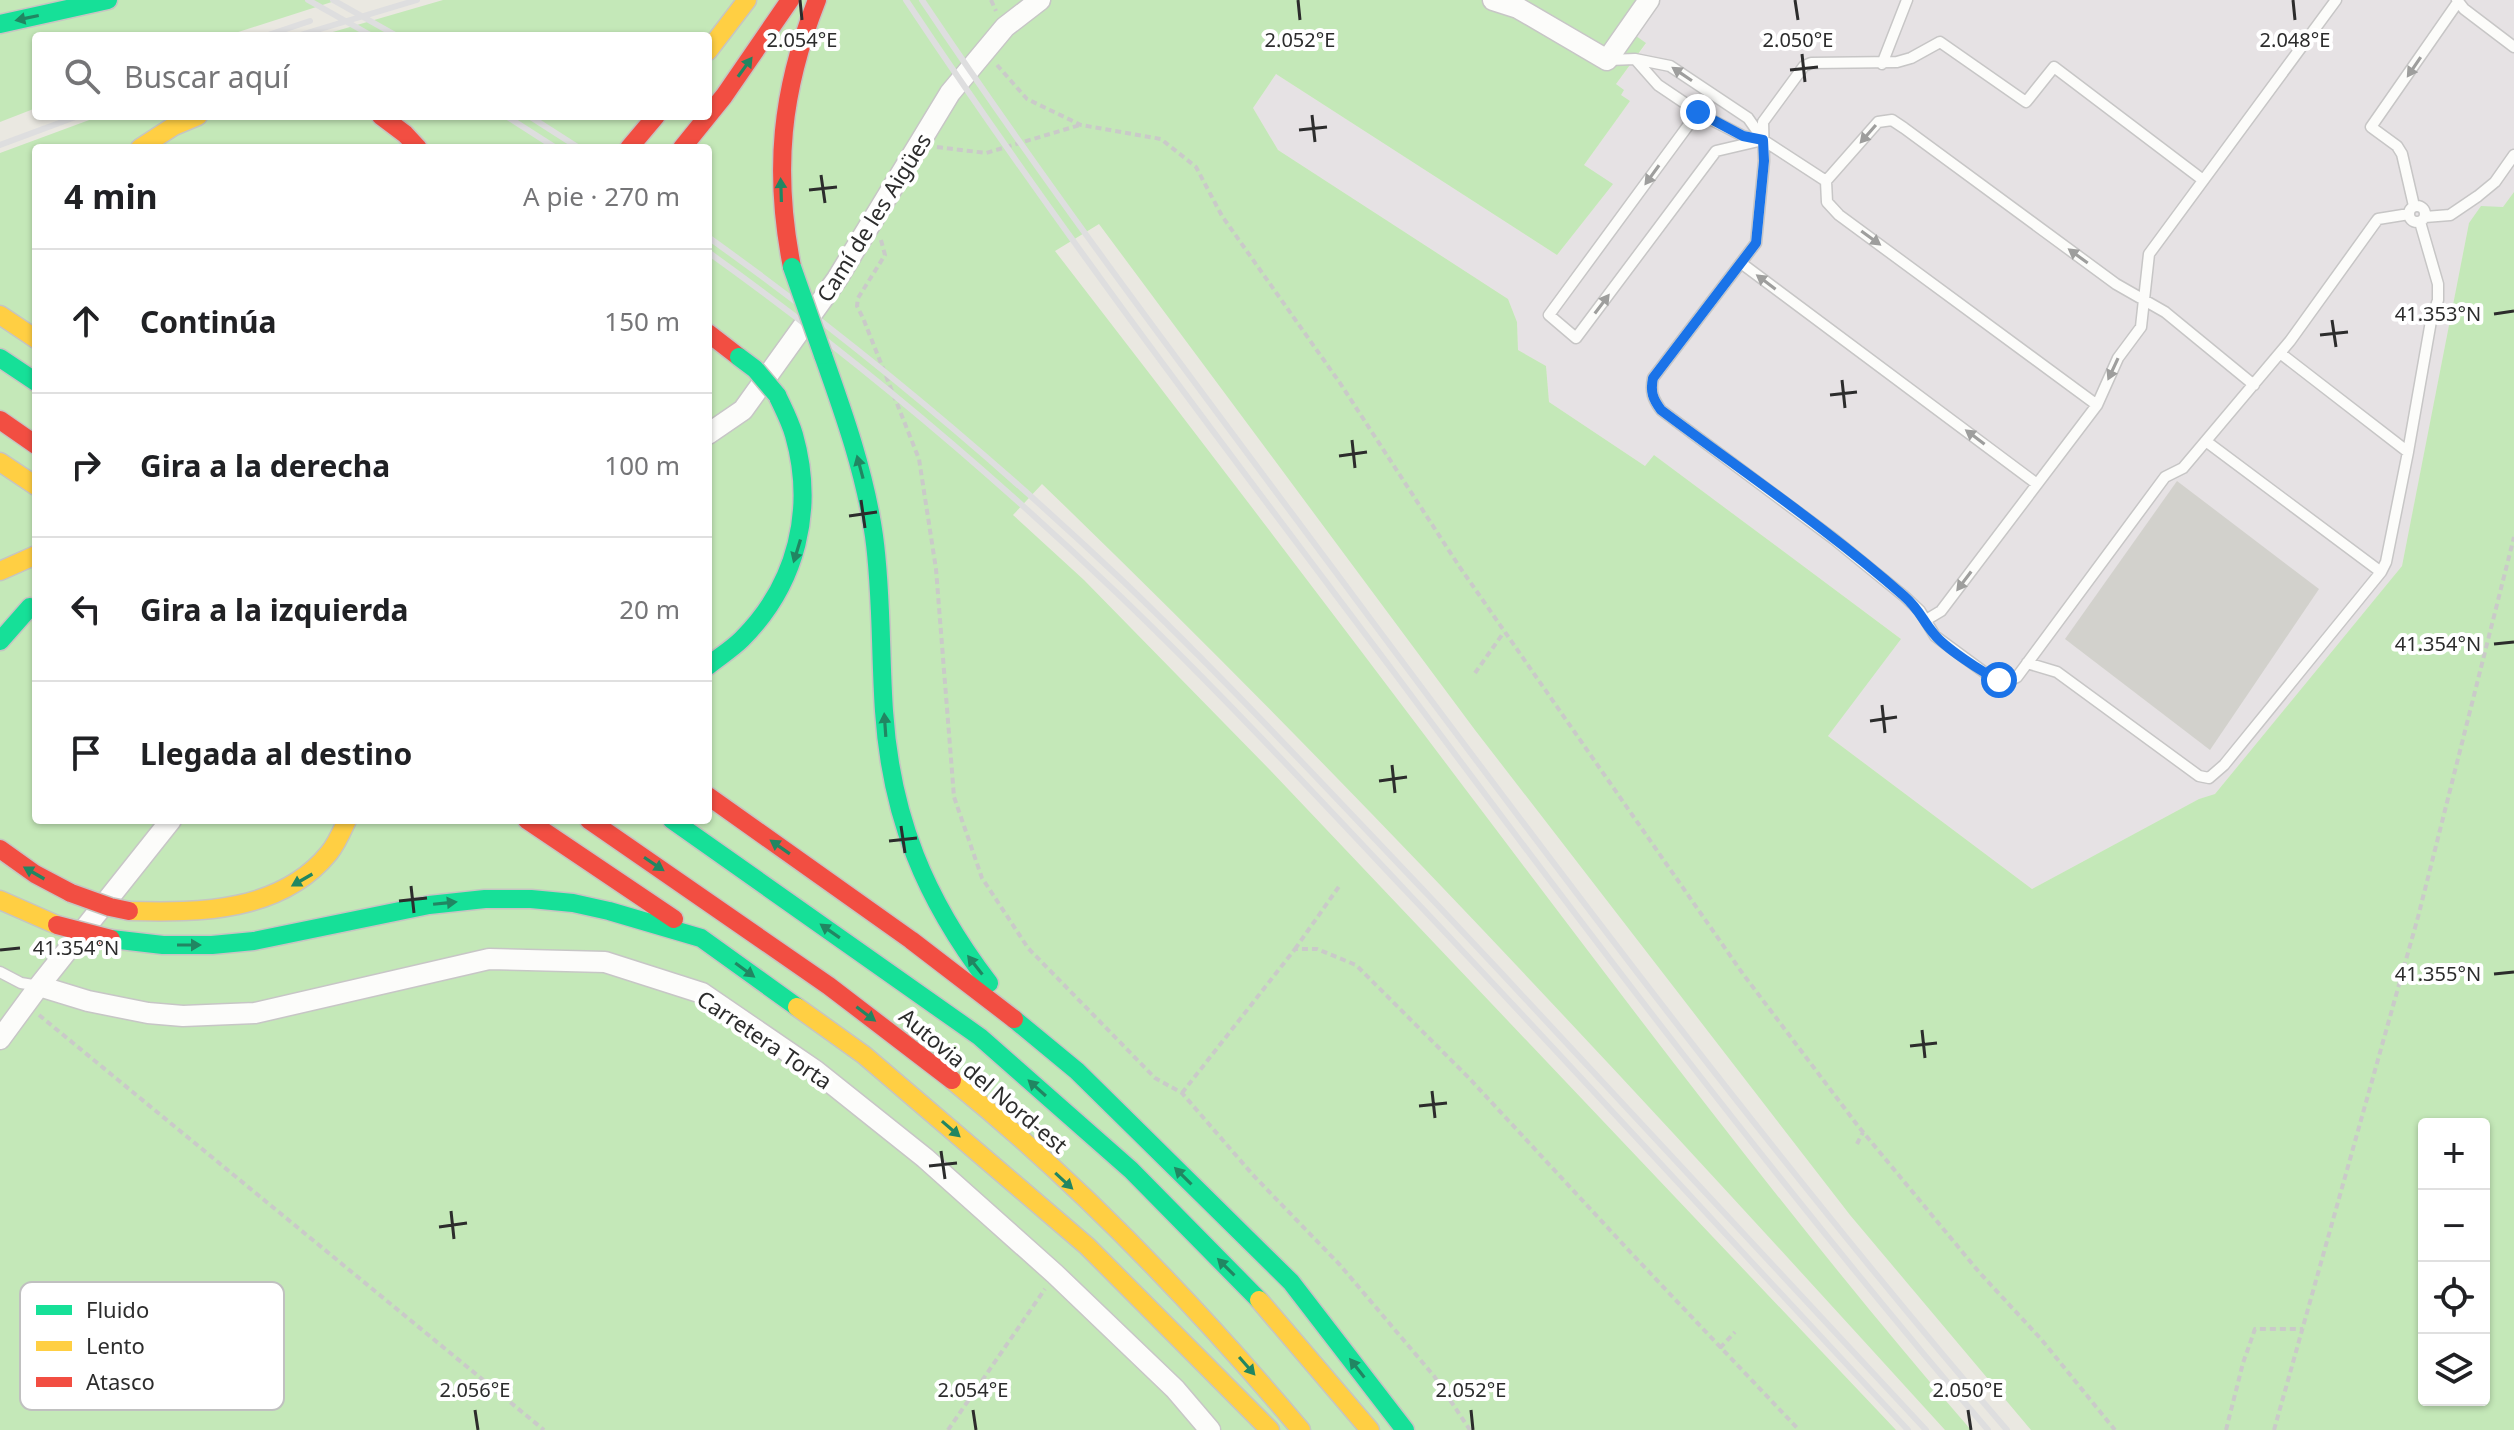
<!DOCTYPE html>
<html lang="es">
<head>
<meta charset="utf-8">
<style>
  body { margin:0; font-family:"Noto Sans",sans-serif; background:#f6f6f6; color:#202124 }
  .controls { position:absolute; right:24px; bottom:24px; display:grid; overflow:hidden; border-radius:8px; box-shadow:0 2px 6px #0004 }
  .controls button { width:72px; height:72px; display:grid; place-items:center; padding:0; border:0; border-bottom:2px solid #e0e0e0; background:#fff; color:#202124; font:40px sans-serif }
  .stop { position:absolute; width:24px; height:24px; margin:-18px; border:6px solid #1a73e8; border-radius:50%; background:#fff }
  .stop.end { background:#1a73e8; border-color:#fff; box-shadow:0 2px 8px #0008 }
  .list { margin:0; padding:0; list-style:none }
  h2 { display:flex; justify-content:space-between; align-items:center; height:104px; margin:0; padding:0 32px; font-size:34px }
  h2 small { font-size:26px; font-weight:400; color:#757577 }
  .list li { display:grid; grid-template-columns:52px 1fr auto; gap:24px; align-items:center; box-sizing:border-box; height:144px; padding:0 32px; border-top:2px solid #e0e0e0 }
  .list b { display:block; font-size:30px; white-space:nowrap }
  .list em { font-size:26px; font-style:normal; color:#757577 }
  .icon { flex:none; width:44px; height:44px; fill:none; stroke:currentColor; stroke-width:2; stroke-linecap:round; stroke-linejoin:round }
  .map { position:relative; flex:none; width:2514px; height:1430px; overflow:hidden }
  .search { position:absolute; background:#fff; box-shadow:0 2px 6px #0004; left:32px; top:32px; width:680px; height:88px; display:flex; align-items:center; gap:20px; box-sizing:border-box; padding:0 28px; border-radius:8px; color:#757577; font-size:30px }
  .panel { position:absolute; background:#fff; box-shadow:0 2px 6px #0004; left:32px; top:144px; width:680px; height:680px; border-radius:8px }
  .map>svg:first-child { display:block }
  .industrial { fill:#e6e2e4 }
  .green { fill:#c4e8b8; fill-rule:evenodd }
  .building { fill:#d2d1cc }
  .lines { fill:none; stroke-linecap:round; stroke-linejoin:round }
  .lane-casing { stroke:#c7c6c6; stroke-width:13 }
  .street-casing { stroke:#c7c6c6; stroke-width:23 }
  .fast-casing { stroke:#c6c5c2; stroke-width:21 }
  .slow-casing { stroke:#c6c5c2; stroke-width:21 }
  .jam-casing { stroke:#c6c5c2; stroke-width:21 }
  .path { stroke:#cacac9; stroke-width:4; stroke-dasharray:6 4; stroke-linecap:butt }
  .lane { stroke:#fcfcfa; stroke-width:10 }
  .street { stroke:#fcfcfa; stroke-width:20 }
  .fast { stroke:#16e098; stroke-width:18 }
  .slow { stroke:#ffcf43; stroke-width:18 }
  .jam { stroke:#f24e42; stroke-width:18 }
  .rail { stroke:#dededf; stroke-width:6 }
  .fast-bridge-casing { stroke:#c6c5c2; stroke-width:21; stroke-linecap:butt }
  .jam-bridge-casing { stroke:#c6c5c2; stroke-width:21; stroke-linecap:butt }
  .fast-bridge { stroke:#16e098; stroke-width:18 }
  .jam-bridge { stroke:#f24e42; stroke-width:18 }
  .oneway { fill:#218662 }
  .oneway2 { fill:#9e9e9d }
  .route { stroke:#1a73e8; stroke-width:10 }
  .ticks { fill:none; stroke:#2c2c2c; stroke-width:3 }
  .labels { text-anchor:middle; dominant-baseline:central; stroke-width:8; stroke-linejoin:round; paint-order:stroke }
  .street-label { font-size:22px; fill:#2c2c2c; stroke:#fff }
  .key { fill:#fff; stroke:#c0c0c0; stroke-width:2 }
  .key-label { font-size:22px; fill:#2c2c2c }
  .ticks-label { font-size:20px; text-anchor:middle; fill:#2c2c2c; stroke:#fff; stroke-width:8; stroke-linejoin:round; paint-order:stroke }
</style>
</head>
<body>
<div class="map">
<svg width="2514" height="1430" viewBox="0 0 2514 1430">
  <rect width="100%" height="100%" fill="#eae8e1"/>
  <!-- industrial -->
  <path class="industrial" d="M1652 0H2514V192L2503 207 2469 223 2402 566 2215 794 2199 799 2032 889 1828 736 1900 638 1654 455 1645 466 1549 402 1546 366 1518 350 1517 322 1508 299 1278 150 1253 108 1276 74 1557 255 1612 185 1584 165 1630 101 1620 95 1616 84 1646 44 1629 32Z"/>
  <!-- green -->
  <path class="green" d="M0 0H338L226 36H36V108L0 122Z
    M443 0H1652L1629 31 1646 43 1616 84 1624 90 1621 95 1630 101 1584 165 1613 184 1557 255 1276 74 1253 108 1278 150 1508 299 1517 322 1518 350 1546 366 1549 402 1645 466 1654 455 1901 639 1828 736 2032 889 2199 799 2215 794 2402 566 2469 223 2481 206 2503 207 2514 192V1430H2031L1850 1215 1475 730 1099 224 1055 251C1191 427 1326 604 1460 782 1626 1001 1791 1222 1971 1430H1945C1652 1108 1356 786 1042 484L1013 515 1084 580 1270 770 1896 1430H0V153L100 116H708V36H319ZM36 148H708V820H36ZM2424 1124H2484V1400H2424Z"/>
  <!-- building -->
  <path class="building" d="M2177 481 2319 589 2210 750 2065 639Z"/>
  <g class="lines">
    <!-- lane casing -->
    <g class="lane-casing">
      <path id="lane" d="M2457 0 2464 9 2514 47
        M1635 59 1658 85 1704 116 1743 136 1763 140 1826 181
        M1609 60 1635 59 1670 66 1748 118 1762 138
        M1882 64 1907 0
        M1698 112 1549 315 1576 338 1716 151 1763 140
        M2203 180 2054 67 2026 102 1940 42 1911 58 1897 62 1811 63 1804 66 1763 122 1764 161 1756 243 1653 378C1650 392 1653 399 1661 410L1834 539 1904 596 1920 611 1935 636 1988 675 2008 681 2017 677 2165 477 2183 468 2290 341 2375 223 2378 219 2409 214
        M2409 214a8 8 0 1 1 16 0a8 8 0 1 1-16 0Z
        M2414 206 2402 154 2397 146 2371 127 2458 2
        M2425 217 2450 215 2478 196 2495 182 2514 155
        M1741 263 2037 484
        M2280 353 2408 452
        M2097 405 1839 215 1827 202 1826 181 1878 122 1892 120 1904 128 2116 284 2165 312 2254 385
        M2207 442 2381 572
        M1926 620 1941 611 2097 405 2118 358 2141 327 2149 254 2336 0
        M2027 663 2057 672 2199 776 2209 778 2224 765 2381 572 2386 562 2408 452 2431 321 2438 300V284L2420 222
        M0 972 21 983 39 986"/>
    </g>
    <!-- street casing -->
    <g class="street-casing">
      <path id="street" d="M1493 0 1518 8 1607 60 1649 0
        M708 434 743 410 837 279 950 93 1005 27 1040 0
        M39 986 88 1001 148 1013 183 1016 255 1013 489 959 605 962 702 993 816 1071 925 1158 1055 1274 1175 1389 1210 1430
        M0 1039 39 986 171 820"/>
    </g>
    <!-- fast casing -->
    <g class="fast-casing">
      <path id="fast" d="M0 24 108 0
        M823 355C844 414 865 473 874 536 882 594 880 652 884 711 891 817 925 899 989 983
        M0 358 36 382
        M0 641 30 607
        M708 666C719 657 732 649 742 639 797 584 815 509 794 435 790 421 783 408 777 395
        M672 820 980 1037 1131 1170 1259 1300
        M111 939 163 945H212L254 941 429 905 485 899H531L573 903 609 911 701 938 797 1007
        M1014 1019 1077 1071 1291 1282 1405 1430"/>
    </g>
    <!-- slow casing -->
    <g class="slow-casing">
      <path id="slow" d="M708 51 747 0
        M140 148 174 126 198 116
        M0 315 36 339
        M0 462 36 486
        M0 571 36 555
        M0 900 57 925
        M129 911C200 913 281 912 329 853 337 843 342 831 347 820
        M797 1007 864 1055 1087 1246 1270 1430
        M952 1080C1080 1184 1195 1304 1301 1430
        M1259 1300 1370 1430"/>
    </g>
    <!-- jam casing -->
    <g class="jam-casing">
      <path id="jam" d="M381 116 405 134 418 148
        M629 148 656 116
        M682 148 724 96 790 0
        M792 267C773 171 781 91 817 0
        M708 333 739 357
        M0 420 36 445
        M708 796 911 940 1014 1019
        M527 820 674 919
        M589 820 829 986 952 1080
        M0 849 35 874 71 893"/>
    </g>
    <!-- path -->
    <path class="path" d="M991 0 996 11
      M997 65 1027 99 1081 125 1161 139 1196 167 1222 216 1340 383 1459 566 1743 974 1858 1126 1979 1272 2041 1339 2115 1430
      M937 147 986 153 1080 125
      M881 240 885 255 858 298 857 306 863 318 919 459 936 569 954 797 982 878 1028 948 1155 1078 1182 1093 1253 1175 1340 1265 1434 1376 1470 1430
      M1475 673 1504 632
      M1295 949 1340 885
      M39 1015 544 1430
      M1182 1093 1295 949H1317L1356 965 1469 1078 1633 1255 1799 1430
      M1857 1144 1863 1132
      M1720 1348 1735 1332
      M948 1430 1045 1289
      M2226 1430 2243 1363 2255 1329H2303
      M2274 1430 2418 917 2514 537"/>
    <!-- lane -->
    <use href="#lane" class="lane"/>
    <!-- street -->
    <use href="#street" class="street"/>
    <!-- fast -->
    <use href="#fast" class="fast"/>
    <!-- slow -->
    <use href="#slow" class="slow"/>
    <!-- jam -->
    <use href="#jam" class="jam"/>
    <!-- rail -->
    <path class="rail" d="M308 0 372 36
      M333 0 397 36
      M906 0C1059 230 1227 450 1393 671 1585 929 1779 1186 1988 1430
      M922 0C1064 212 1220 416 1372 621 1577 896 1783 1170 2007 1430
      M265 36 310 21
      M297 36 417 0
      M506 116 556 148
      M529 116 579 148
      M0 145 78 116
      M708 237C855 342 993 458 1124 582 1229 683 1328 790 1429 896 1596 1073 1760 1253 1926 1430
      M708 252C852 355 989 471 1117 593 1217 689 1311 790 1406 891 1575 1069 1740 1251 1908 1430"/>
    <!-- fast-bridge casing -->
    <g class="fast-bridge-casing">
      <path id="fast-bridge" d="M792 267 823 355
        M739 357 755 369 777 395"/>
    </g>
    <!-- jam-bridge casing -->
    <g class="jam-bridge-casing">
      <path id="jam-bridge" d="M71 893 110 907 129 911
        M57 925 111 939"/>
    </g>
    <!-- fast-bridge -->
    <use href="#fast-bridge" class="fast-bridge"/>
    <!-- jam-bridge -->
    <use href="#jam-bridge" class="jam-bridge"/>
  </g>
  <!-- one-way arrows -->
  <defs><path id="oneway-solid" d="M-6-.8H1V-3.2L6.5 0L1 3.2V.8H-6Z" transform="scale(2)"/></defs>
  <g class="oneway">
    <use href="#oneway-solid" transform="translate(27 18) rotate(168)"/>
    <use href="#oneway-solid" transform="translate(745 67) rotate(-54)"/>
    <use href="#oneway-solid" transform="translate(781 190) rotate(-92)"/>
    <use href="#oneway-solid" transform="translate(860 467) rotate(-105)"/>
    <use href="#oneway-solid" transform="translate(797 551) rotate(107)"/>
    <use href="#oneway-solid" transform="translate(885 725) rotate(-94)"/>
    <use href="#oneway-solid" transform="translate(780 847) rotate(-145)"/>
    <use href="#oneway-solid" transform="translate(654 864) rotate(34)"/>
    <use href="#oneway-solid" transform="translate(34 873) rotate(-150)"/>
    <use href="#oneway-solid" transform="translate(302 880) rotate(150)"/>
    <use href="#oneway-solid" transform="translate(445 903) rotate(-6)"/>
    <use href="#oneway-solid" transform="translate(830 931) rotate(-145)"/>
    <use href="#oneway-solid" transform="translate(189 945)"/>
    <use href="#oneway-solid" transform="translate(975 965) rotate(-128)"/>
    <use href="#oneway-solid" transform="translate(745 970) rotate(36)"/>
    <use href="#oneway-solid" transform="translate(866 1014) rotate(37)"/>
    <use href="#oneway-solid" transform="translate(1037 1088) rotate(-138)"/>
    <use href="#oneway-solid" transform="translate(951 1129) rotate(41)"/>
    <use href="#oneway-solid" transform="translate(1183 1176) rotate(-135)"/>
    <use href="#oneway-solid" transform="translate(1064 1181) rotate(43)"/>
    <use href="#oneway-solid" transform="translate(1226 1267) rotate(-135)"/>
    <use href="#oneway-solid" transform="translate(1247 1366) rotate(49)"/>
    <use href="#oneway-solid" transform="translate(1357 1368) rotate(-128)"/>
  </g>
  <g class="oneway2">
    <use href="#oneway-solid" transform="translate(2414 67) rotate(124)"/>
    <use href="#oneway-solid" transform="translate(1682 74) rotate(-146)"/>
    <use href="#oneway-solid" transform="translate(1868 134) rotate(131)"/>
    <use href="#oneway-solid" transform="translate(1652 175) rotate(126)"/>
    <use href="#oneway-solid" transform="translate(1871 238) rotate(36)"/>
    <use href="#oneway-solid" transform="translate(2078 256) rotate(-144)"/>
    <use href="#oneway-solid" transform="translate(1766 282) rotate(-143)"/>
    <use href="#oneway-solid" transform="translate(1602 304) rotate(-53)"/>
    <use href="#oneway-solid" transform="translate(2113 369) rotate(115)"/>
    <use href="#oneway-solid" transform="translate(1975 437) rotate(-143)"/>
    <use href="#oneway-solid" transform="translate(1964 581) rotate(127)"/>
  </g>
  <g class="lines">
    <!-- route -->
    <path class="route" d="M1698 112 1743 136 1763 140 1764 161 1756 243 1653 378C1650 392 1653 399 1661 410 1742 471 1828 529 1904 596 1920 610 1922 620 1934 634 1944 647 1983 673 1999 680"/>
  </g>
  <!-- ticks -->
  <path class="ticks" d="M800 0 802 20M1298 0 1300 20M1795 0 1798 20M2293 0 2295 20M1802 54 1805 82M1790 70 1818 67M1312 115 1315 142M1299 130 1327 127M821 175 825 203M809 190 837 187M2494 314 2514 311M2332 320 2336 347M2320 335 2348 332M1842 380 1845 408M1830 395 1857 392M1352 440 1355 468M1339 456 1367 452M861 500 865 528M849 516 877 512M2494 644 2514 642M1882 705 1885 733M1870 721 1897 717M1392 765 1395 793M1379 781 1407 777M901 826 905 853M889 841 917 838M411 886 414 913M399 901 427 898M0 950 20 948M2494 974 2514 972M1922 1030 1925 1058M1910 1046 1937 1043M1432 1091 1435 1118M1419 1106 1447 1103M941 1151 945 1179M929 1166 957 1163M451 1211 454 1239M439 1227 467 1223M475 1410 478 1430M973 1410 976 1430M1471 1410 1473 1430M1968 1410 1971 1430"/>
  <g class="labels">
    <!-- street labels -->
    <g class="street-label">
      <text transform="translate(873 217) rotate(-58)">Camí de les Aigües</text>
      <text transform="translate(765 1039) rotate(34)">Carretera Torta</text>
      <text transform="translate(984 1080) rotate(40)">Autovia del Nord-est</text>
    </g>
  </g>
  <!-- legend -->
  <rect x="20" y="1282" width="264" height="128" rx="12" class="key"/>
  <rect x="36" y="1305" width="36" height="10" fill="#16e098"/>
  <rect x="36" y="1341" width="36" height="10" fill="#ffcf43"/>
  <rect x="36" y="1377" width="36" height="10" fill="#f24e42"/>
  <g class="key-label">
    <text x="86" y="1318">Fluido</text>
    <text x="86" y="1354">Lento</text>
    <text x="86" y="1390">Atasco</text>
  </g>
  <g class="ticks-label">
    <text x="802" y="47">2.054°E</text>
    <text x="1300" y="47">2.052°E</text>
    <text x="1798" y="47">2.050°E</text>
    <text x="2295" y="47">2.048°E</text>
    <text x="2438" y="321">41.353°N</text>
    <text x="2438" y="651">41.354°N</text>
    <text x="76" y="955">41.354°N</text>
    <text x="2438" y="981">41.355°N</text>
    <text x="475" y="1397">2.056°E</text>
    <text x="973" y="1397">2.054°E</text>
    <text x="1471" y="1397">2.052°E</text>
    <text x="1968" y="1397">2.050°E</text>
  </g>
</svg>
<div class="controls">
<button>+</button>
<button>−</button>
<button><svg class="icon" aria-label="locate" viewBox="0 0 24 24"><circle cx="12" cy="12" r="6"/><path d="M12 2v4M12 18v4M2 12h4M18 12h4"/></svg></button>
<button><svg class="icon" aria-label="layers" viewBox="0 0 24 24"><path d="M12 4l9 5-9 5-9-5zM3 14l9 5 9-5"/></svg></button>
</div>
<div class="stop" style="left:1999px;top:680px"></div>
<div class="stop end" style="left:1698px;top:112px"></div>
<div class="search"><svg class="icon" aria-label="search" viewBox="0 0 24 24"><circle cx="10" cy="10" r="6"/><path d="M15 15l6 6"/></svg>Buscar aquí</div>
<section class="panel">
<h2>4 min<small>A pie · 270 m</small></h2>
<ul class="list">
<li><svg class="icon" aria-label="ahead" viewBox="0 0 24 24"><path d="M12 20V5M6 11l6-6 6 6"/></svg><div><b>Continúa</b></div><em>150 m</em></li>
<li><svg class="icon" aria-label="right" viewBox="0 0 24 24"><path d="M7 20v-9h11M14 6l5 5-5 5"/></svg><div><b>Gira a la derecha</b></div><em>100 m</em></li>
<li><svg class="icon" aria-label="left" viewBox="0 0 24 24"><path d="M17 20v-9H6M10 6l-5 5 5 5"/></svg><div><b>Gira a la izquierda</b></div><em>20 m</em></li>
<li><svg class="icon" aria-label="arrive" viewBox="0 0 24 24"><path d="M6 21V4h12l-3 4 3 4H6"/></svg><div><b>Llegada al destino</b></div></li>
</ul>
</section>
</div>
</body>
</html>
